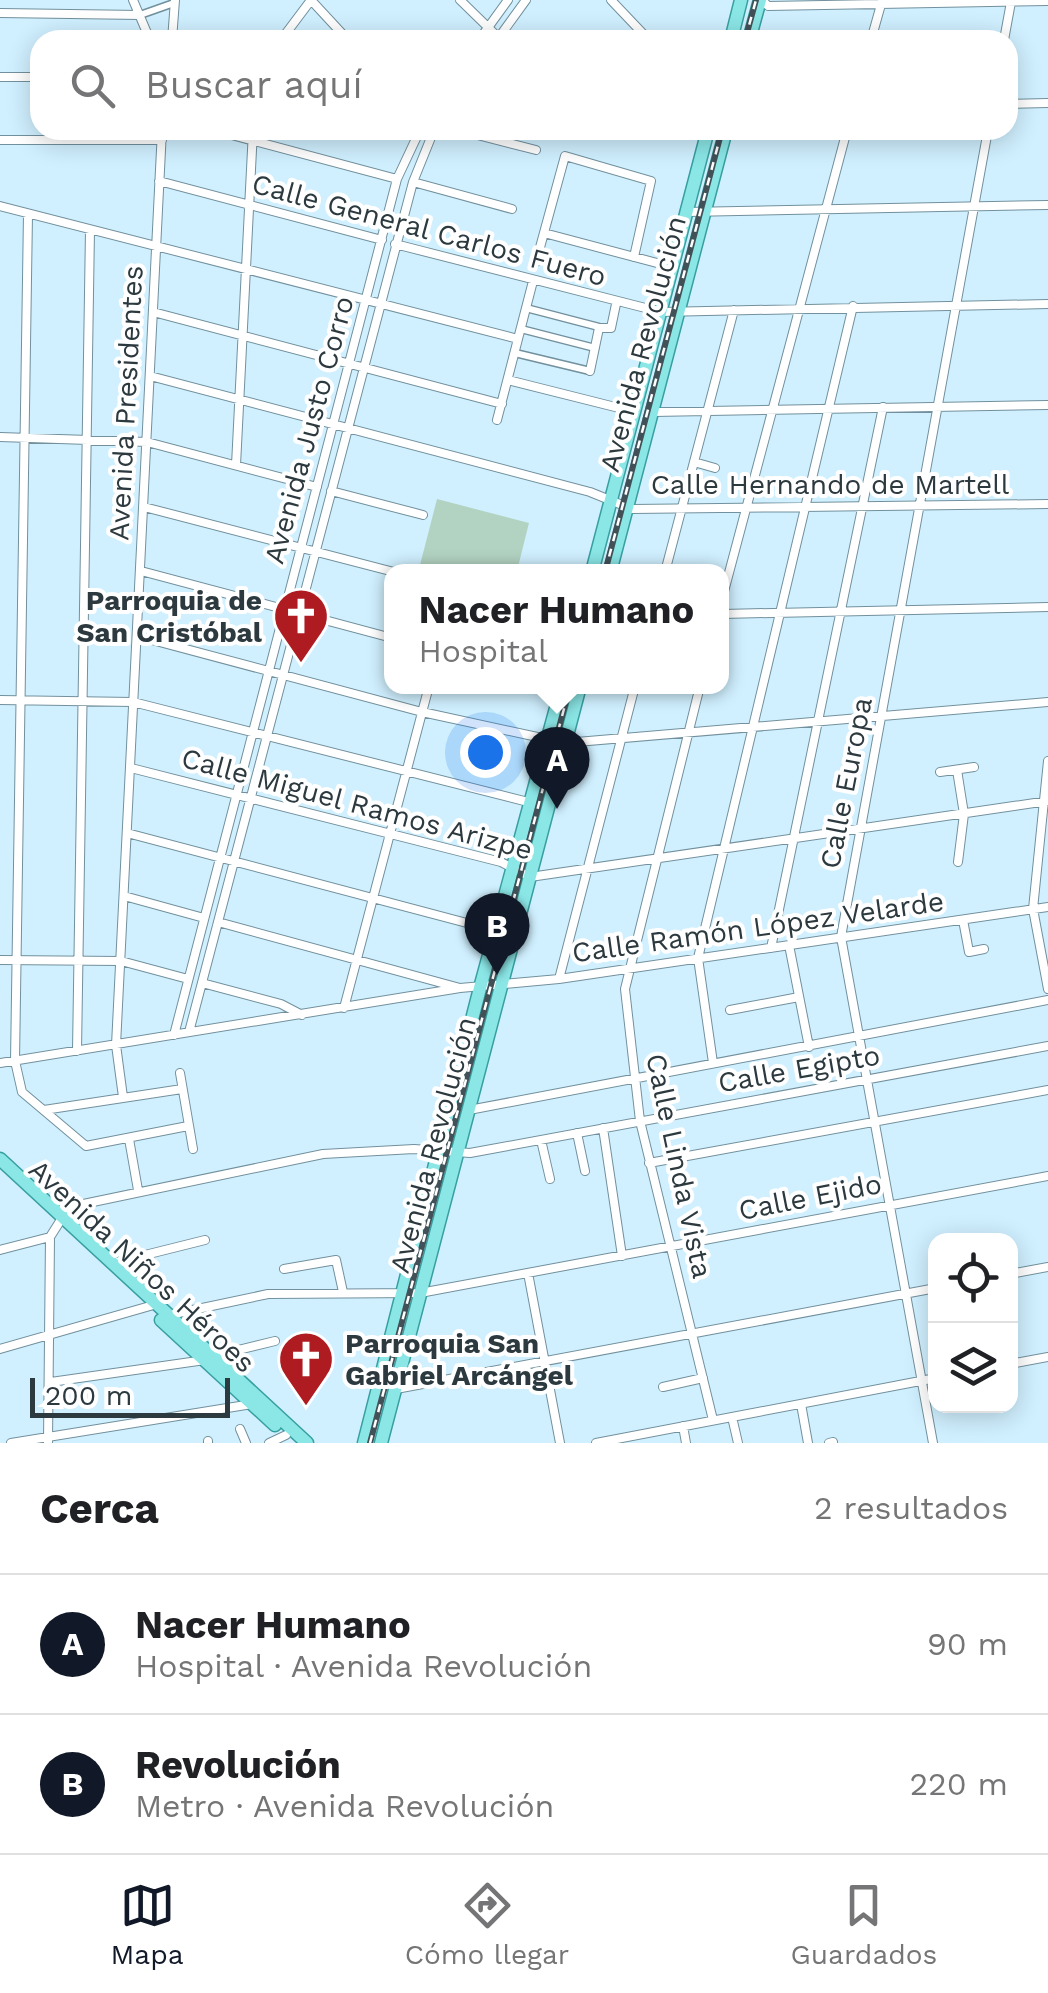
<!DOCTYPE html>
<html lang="es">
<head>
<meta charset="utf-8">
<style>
  body { margin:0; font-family:"Work Sans",sans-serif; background:#f2f2f2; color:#202124 }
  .controls { position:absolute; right:30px; bottom:30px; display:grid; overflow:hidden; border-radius:20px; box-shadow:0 5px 25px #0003 }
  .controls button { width:90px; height:90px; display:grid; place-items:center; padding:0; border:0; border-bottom:2px solid #e0e0e0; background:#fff; color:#202124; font:50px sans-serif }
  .scale { position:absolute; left:30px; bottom:25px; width:200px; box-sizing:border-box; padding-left:10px; border:5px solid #2c393e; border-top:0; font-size:28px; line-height:35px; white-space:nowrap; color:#2c393e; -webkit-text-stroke:8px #fff; paint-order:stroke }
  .you { position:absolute; left:485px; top:752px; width:35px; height:35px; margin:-25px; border:8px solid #fff; border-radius:50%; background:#1a73e8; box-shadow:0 0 0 15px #1a73e833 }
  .badge { display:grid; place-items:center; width:65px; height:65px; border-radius:50%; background:#111827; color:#fff; font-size:32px; font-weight:700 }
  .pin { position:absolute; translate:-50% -82px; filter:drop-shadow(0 2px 5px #0008) }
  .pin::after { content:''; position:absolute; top:52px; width:35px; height:30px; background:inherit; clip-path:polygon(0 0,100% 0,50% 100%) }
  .popup { position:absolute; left:384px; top:564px; width:345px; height:130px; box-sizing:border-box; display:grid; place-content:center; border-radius:20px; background:#fff; filter:drop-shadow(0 2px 8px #0005); font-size:32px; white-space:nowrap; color:#757577 }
  .popup b { font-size:38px; color:#202124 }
  .popup::after { content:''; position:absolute; left:50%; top:100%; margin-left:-20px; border:20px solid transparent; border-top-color:#fff }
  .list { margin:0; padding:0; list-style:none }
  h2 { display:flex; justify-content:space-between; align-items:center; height:130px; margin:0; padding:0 40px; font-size:42px }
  h2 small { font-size:32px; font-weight:400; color:#757577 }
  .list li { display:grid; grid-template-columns:65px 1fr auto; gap:30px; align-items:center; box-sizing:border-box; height:140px; padding:0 40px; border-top:2px solid #e0e0e0 }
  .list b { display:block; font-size:38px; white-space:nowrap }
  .list p { margin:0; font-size:32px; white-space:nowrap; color:#757577 }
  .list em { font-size:32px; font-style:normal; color:#757577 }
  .icon { flex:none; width:55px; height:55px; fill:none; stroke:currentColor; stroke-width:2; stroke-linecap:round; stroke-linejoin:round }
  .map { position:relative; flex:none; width:1048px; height:1443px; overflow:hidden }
  .search { position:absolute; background:#fff; box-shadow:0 5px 25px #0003; left:30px; right:30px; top:30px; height:110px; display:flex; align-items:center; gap:25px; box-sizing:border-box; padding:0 35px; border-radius:30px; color:#757577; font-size:38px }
  .sheet { height:410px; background:#fff }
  nav { display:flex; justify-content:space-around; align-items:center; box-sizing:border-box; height:140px; border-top:2px solid #e0e0e0; background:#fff; font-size:28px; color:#757577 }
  nav a { display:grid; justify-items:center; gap:5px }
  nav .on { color:#111827 }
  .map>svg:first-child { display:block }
  .pitch { fill:#b3d3c2 }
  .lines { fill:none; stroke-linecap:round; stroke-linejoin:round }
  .pedestrian-casing { stroke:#72909d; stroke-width:9 }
  .minor-casing { stroke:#72909d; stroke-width:10 }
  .primary-casing { stroke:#379fa0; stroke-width:15 }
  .pedestrian { stroke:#fff; stroke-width:6 }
  .minor { stroke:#fff; stroke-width:8 }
  .primary { stroke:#8be6e6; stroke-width:12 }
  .rail-casing { stroke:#425158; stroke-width:6 }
  .rail { stroke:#fff; stroke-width:2.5; stroke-dasharray:8; stroke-linecap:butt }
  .labels { text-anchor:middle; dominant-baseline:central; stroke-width:8; stroke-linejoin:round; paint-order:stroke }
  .street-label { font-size:28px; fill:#2c393e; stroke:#fff }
  .poi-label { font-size:28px; font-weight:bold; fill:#2c393e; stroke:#fff; text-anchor:end }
</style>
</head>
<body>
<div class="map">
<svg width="1048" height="1443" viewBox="0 0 1048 1443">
  <rect width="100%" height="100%" fill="#d0f0ff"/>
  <!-- pitch -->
  <path class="pitch" d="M437 499 529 523 517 571H446L420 565Z"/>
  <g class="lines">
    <!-- pedestrian casing -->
    <g class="pedestrian-casing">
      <path id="pedestrian" d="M140 15 174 3
        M526 308 599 327
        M521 329 595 348
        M515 353 590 371"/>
    </g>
    <!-- minor casing -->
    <g class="minor-casing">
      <path id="minor" d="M133 0 150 40
        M460 0 499 38
        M611 0 649 40
        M762 0 768 6 1048 1
        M0 13 140 15
        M172 40 175 0
        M281 40 311 0 348 40
        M479 40 508 0
        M497 40 526 0
        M871 40 882 1
        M1004 40 1011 2
        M0 77H40
        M1008 104 1048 103
        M213 130 397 179
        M458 130 536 150
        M622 130 624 133
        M688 130 707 133
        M0 140H162
        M159 181 382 240
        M413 182 512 209
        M0 206 518 339
        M687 212 1048 205
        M28 214 15 1061 22 1092 86 1146 188 1126
        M544 233 672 267
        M395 244 661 312 1048 304
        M536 262 565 156 651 181 634 257
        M153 312 502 404
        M590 371 599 328H611L616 304
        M150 376 590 492 632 509 1048 504
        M508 380 635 412
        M653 412 1048 405
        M497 420 533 281
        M0 437 147 442 317 487
        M694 462 715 468
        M236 465 253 130
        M331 491 423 515
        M144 507 394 572
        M141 571 392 638
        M665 572 734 310
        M722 599 847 130
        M722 614 1048 607
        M137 636 422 712 565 743 1048 702
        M700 686 625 989 640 1121 713 1420
        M0 700 133 702 532 803
        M1048 761 1033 909 1048 989
        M131 768 501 862 530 877 1048 801
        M957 770 964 814 958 862
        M940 772 974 767
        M127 833 497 931
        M124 896 204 918
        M963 920 969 952 984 949
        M218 922 460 988
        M789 945 809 1047
        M771 948 883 407
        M0 960 121 961 188 979
        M559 979 635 686
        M202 983 281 1004 302 1015
        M344 1008 429 686
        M730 1010 799 997
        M189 1032 413 182 434 130
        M174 1035 397 179 420 130
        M77 1051 90 230
        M0 1063 460 988 559 979 1048 907
        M713 1063 698 958 853 306
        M180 1073 193 1149
        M123 1097 116 1045 162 130
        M44 1110 182 1089
        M469 1110 1048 1000
        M603 1128 622 1256
        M577 1133 585 1171
        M129 1139 138 1190
        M541 1140 550 1179
        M649 1163 1048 1090
        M0 1250 50 1237 69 1207 323 1154 414 1149 470 1153 1048 1046
        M113 1263 205 1240
        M284 1269 336 1260 343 1292
        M528 1273 560 1443
        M1010 1274 1048 1267
        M169 1315 268 1294 420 1293 1048 1176
        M0 1349 157 1304
        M214 1356 275 1341
        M1010 1364 1048 1357
        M51 1382 205 1360
        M663 1387 703 1378
        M396 1389 936 1288
        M801 1404 808 1443
        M732 1417 738 1443
        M683 1426 686 1443
        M240 1429 246 1443
        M208 1441V1443
        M11 1443 252 1404
        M48 1443 50 1237
        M269 1443 286 1435
        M596 1443 936 1378
        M829 1443 833 1442
        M933 1443 841 937 988 130"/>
    </g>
    <!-- primary casing -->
    <g class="primary-casing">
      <path id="primary" d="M731 40 741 0
        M749 40 760 0
        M592 572 708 130
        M610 572 726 130
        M0 1159 307 1443
        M161 1320 275 1425
        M364 1443 480 988 562 686
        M381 1443 580 686"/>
    </g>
    <!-- pedestrian -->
    <use href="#pedestrian" class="pedestrian"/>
    <!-- minor -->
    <use href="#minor" class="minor"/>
    <!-- primary -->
    <use href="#primary" class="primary"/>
    <!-- rail casing -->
    <g class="rail-casing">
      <path id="rail" d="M745 40 756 0
        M605 572 722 130
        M370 1443 570 686"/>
    </g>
    <!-- rail -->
    <use href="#rail" class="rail"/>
  </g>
  <!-- icons -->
  <defs>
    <g id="church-pin" transform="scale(2.875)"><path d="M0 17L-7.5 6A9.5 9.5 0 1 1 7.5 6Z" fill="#ae1c22" stroke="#fff"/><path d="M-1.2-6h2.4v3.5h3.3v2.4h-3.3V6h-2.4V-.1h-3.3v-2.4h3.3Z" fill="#fff"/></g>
  </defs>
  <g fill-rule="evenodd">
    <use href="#church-pin" x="301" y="616"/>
    <use href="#church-pin" x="306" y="1359"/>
  </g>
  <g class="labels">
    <!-- street labels -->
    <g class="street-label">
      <text transform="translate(429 230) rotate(15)">Calle General Carlos Fuero</text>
      <text transform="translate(643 344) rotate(-75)">Avenida Revolución</text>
      <text transform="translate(126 403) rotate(-87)">Avenida Presidentes</text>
      <text transform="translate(309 430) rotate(-75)">Avenida Justo Corro</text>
      <text x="830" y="484">Calle Hernando de Martell</text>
      <text transform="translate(846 783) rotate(-79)">Calle Europa</text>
      <text transform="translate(357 804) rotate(15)">Calle Miguel Ramos Arizpe</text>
      <text transform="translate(758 927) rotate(-8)">Calle Ramón López Velarde</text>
      <text transform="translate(799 1069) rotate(-10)">Calle Egipto</text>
      <text transform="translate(433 1145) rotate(-75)">Avenida Revolución</text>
      <text transform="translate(679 1166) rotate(78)">Calle Linda Vista</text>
      <text transform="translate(810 1197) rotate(-11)">Calle Ejido</text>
      <text transform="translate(142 1266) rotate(43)">Avenida Niños Héroes</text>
    </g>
    <!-- poi labels -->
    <g class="poi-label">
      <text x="262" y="600">Parroquia de<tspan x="262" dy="32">San Cristóbal</tspan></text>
      <text x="345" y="1343" text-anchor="start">Parroquia San<tspan x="345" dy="32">Gabriel Arcángel</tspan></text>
    </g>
  </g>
</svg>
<div class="controls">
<button><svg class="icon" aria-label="locate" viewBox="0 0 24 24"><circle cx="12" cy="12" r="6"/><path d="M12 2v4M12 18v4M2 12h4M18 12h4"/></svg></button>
<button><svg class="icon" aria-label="layers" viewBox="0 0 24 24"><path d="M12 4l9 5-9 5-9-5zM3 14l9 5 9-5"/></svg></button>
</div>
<div class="scale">200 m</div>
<div class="you"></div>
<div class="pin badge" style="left:557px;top:809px">A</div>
<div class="popup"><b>Nacer Humano</b>Hospital</div>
<div class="pin badge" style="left:497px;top:975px">B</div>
<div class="search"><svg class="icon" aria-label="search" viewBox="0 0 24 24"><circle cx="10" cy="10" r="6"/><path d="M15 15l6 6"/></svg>Buscar aquí</div>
</div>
<section class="sheet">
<h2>Cerca<small>2 resultados</small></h2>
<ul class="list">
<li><span class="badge">A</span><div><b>Nacer Humano</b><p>Hospital · Avenida Revolución</p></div><em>90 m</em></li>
<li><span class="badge">B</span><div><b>Revolución</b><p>Metro · Avenida Revolución</p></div><em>220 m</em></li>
</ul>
</section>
<nav>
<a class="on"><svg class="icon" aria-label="map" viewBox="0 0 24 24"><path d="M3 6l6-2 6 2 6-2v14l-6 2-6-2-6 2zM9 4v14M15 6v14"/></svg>Mapa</a>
<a><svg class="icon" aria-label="directions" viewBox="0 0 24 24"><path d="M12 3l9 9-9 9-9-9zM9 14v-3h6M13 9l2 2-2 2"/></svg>Cómo llegar</a>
<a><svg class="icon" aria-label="saved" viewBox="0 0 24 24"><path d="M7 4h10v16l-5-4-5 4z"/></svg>Guardados</a>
</nav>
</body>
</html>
